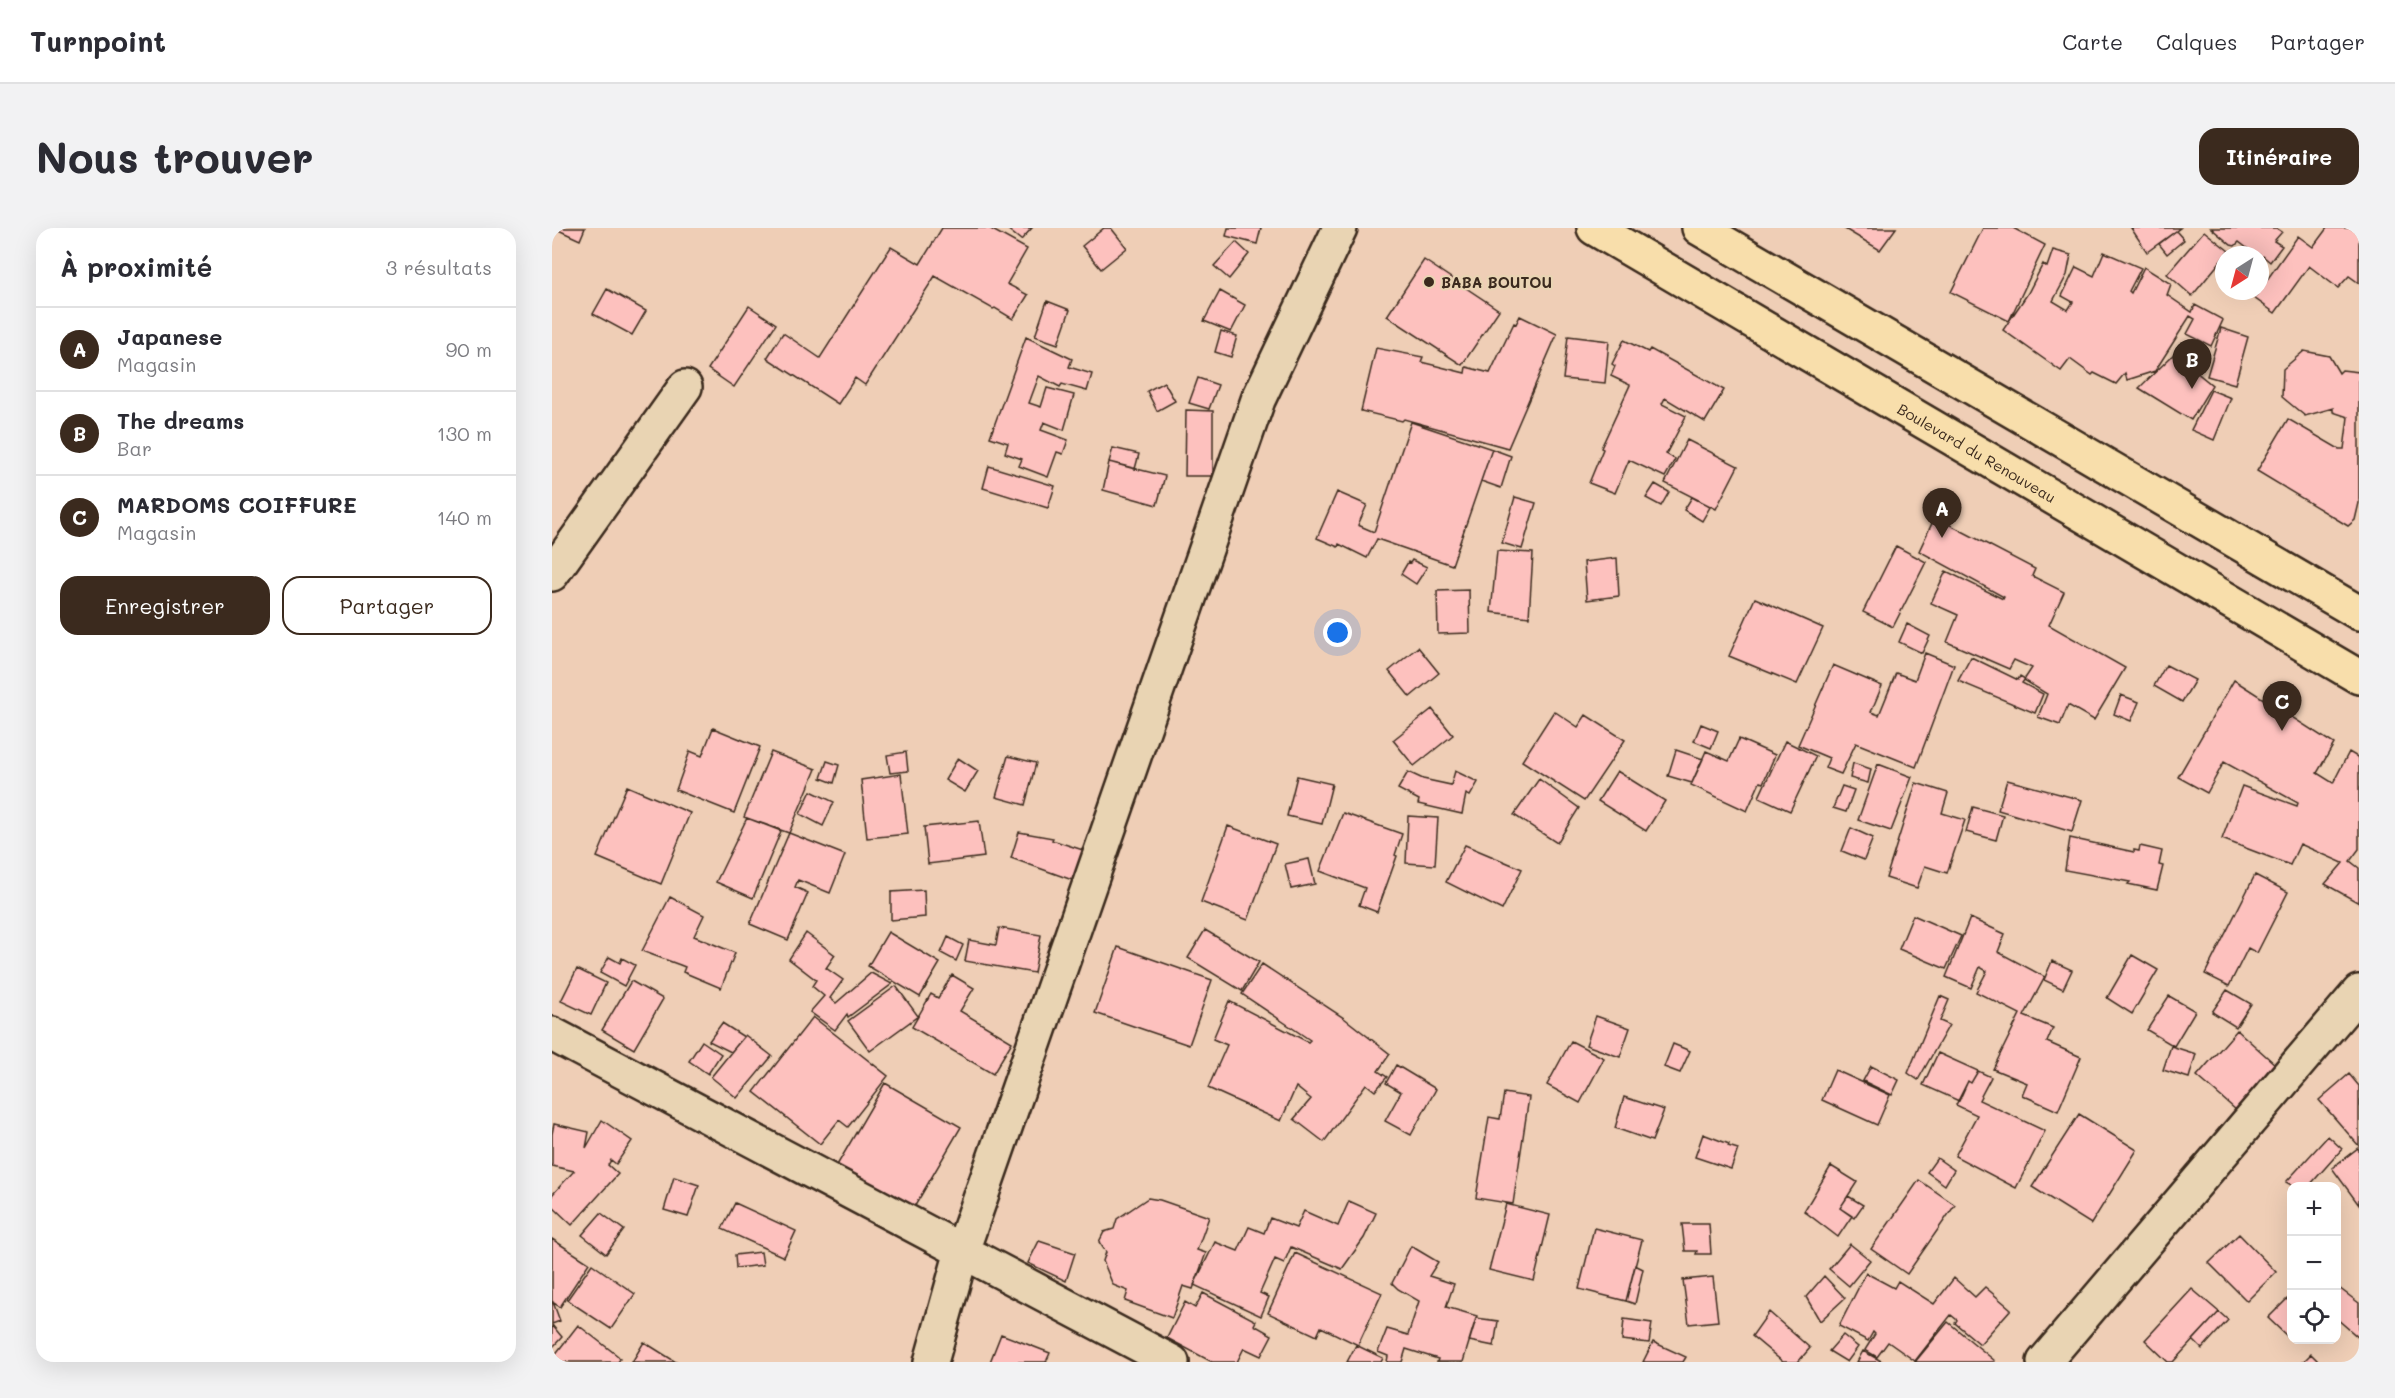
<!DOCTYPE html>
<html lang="fr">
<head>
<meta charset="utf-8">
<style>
  body { margin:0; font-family:Mali,sans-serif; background:#f2f2f3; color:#2b2b33 }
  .controls { position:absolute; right:18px; bottom:18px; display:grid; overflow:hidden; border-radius:12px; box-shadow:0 6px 24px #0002 }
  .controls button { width:54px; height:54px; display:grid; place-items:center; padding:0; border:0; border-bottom:2px solid #e1e1e2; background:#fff; color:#2b2b33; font:30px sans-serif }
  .compass { position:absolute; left:1663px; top:18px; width:54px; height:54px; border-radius:50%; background:#fff; box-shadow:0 6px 24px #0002; rotate:216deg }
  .you { position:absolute; left:786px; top:405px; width:21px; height:21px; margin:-15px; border:4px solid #fff; border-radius:50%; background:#1a73e8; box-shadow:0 0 0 9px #1a73e833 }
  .badge { display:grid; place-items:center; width:39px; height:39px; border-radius:50%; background:#3b2a1e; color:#fff; font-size:20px; font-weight:700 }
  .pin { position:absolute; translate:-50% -50px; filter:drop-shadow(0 2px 3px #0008) }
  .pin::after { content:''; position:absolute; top:32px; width:21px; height:18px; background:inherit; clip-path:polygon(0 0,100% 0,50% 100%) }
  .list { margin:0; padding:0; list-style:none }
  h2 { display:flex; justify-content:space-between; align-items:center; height:78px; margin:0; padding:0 24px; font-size:26px }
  h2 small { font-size:20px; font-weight:400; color:#7c7c81 }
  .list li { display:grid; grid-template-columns:39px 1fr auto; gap:18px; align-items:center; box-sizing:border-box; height:84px; padding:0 24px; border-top:2px solid #e1e1e2 }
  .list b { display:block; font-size:22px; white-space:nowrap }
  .list p { margin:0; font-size:20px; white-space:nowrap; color:#7c7c81 }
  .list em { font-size:20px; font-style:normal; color:#7c7c81 }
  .actions { display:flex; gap:12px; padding:18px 24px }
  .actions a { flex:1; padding:14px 0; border:2px solid #3b2a1e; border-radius:18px; text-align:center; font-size:21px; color:#3b2a1e }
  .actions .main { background:#3b2a1e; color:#fff }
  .icon { flex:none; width:33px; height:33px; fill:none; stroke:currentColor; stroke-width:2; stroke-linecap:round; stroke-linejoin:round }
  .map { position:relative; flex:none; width:1807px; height:1134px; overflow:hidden; border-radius:18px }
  header { display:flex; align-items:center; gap:36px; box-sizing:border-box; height:84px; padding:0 30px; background:#fff; border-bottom:2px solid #e1e1e2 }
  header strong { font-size:28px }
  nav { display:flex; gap:33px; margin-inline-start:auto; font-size:21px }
  .intro { display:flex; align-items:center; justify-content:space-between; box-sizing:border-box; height:144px; padding:0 36px }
  h1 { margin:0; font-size:42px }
  .button { padding:15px 27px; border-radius:18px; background:#3b2a1e; color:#fff; font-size:21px; font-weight:700 }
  main { display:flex; gap:36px; padding:0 36px }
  aside { flex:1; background:#fff; border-radius:18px; box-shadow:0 6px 24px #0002 }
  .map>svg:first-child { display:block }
  .building { fill:#fdc1be; stroke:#3b2a1e; stroke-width:1.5 }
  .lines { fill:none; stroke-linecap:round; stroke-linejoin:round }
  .minor-casing { stroke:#3b2a1e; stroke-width:38 }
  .major-casing { stroke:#3b2a1e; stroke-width:38 }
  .minor { stroke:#e9d4b3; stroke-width:33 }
  .major { stroke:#f8deab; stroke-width:33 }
  .poi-dot { fill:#3b2a1e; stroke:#e9d4b3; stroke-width:2 }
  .labels { text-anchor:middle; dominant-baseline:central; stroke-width:4.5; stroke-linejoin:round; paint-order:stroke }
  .poi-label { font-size:15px; font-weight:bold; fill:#3b2a1e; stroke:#e9d4b3; text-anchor:start }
  .street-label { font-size:15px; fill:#3b2a1e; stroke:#e9d4b3 }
</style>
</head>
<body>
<header>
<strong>Turnpoint</strong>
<nav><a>Carte</a><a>Calques</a><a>Partager</a></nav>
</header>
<div class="intro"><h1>Nous trouver</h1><a class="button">Itinéraire</a></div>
<main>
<aside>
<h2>À proximité<small>3 résultats</small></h2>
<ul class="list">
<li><span class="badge">A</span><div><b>Japanese</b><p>Magasin</p></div><em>90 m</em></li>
<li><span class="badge">B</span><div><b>The dreams</b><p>Bar</p></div><em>130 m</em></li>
<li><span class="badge">C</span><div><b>MARDOMS COIFFURE</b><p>Magasin</p></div><em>140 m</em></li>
</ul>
<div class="actions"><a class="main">Enregistrer</a><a>Partager</a></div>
</aside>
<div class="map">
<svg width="1807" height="1134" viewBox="0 0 1807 1134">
  <rect width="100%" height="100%" fill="#efceb6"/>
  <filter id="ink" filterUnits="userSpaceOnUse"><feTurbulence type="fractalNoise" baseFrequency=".0167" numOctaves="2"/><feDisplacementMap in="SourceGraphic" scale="12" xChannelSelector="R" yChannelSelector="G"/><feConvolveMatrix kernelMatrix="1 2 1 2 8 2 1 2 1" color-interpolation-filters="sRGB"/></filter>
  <g filter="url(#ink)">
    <!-- building -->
    <path class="building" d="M2 0H33L28 12Z
      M390 0H437L475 21 455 56 476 67 461 91 443 80 441 81 383 48 313 157 303 150 286 176 215 130 231 105 268 130 339 19 368 36Z
      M454 0H480L469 12Z
      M552 0H559L575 20 549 41 530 18Z
      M676 0H709L705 16 674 8Z
      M1291 0H1344L1328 22Z
      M1431 0H1461L1493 17 1457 93 1399 64Z
      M1579 0H1628L1595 24Z
      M1659 0H1724L1730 4 1722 13 1730 18 1718 34 1711 28 1709 31 1708 27H1704L1687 14 1683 18 1679 17Z
      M1775 0H1799L1807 6V55L1797 48 1786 60 1757 38 1723 85 1702 70 1746 8 1761 19Z
      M1624 3 1632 12 1615 26 1607 16Z
      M1652 3 1677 23 1640 68 1615 46Z
      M684 14 697 26 677 51 662 38Z
      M1501 22 1519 27 1515 47 1501 73 1516 82 1521 74 1510 68 1524 39 1542 48 1552 24 1589 40 1577 63 1579 65 1592 39 1619 56 1615 67 1640 84 1643 77 1671 92 1659 118 1635 106 1643 91 1638 88 1603 143 1575 152 1573 145 1564 156 1542 145 1540 147 1518 131 1509 143 1451 102 1476 65 1491 36 1495 39Z
      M872 32 947 82 910 137 835 88Z
      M55 61 94 83 80 107 41 86Z
      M668 63 693 77 679 104 652 93Z
      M495 73 518 82 506 116 483 108Z
      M197 78 224 96 182 159 156 141Z
      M968 88 1005 106 956 220 852 191 850 193 809 183 824 120 871 129 869 134 913 145 914 139 938 145 962 95 964 96Z
      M1669 100 1696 109 1683 156 1655 148Z
      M669 103 685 108 679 129 663 124Z
      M1016 108 1057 113 1053 155 1011 151Z
      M474 109 520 131 517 139 540 146 535 163 510 156 508 159 487 148 477 175 489 179 495 160 522 167 512 202 492 194 489 202 516 212 511 226 505 224 496 249 467 238 470 231 453 225 456 215 438 209Z
      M1072 112 1096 124 1098 121 1172 162 1153 194 1113 170 1110 176 1134 188 1114 226 1123 231 1113 249 1077 232 1063 265 1037 255 1051 221 1049 220 1078 157 1059 148 1063 138 1060 136Z
      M1752 123 1777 128 1787 145 1790 142 1807 144V275L1803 292 1796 298 1705 243 1736 191 1787 221H1792L1796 189 1781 184V180L1753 188 1730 169 1731 141Z
      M1622 126 1660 157 1639 192 1587 160Z
      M646 150 666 157 657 181 637 175Z
      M612 154 623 173 605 183 595 163Z
      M1659 162 1679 170 1662 212 1639 202Z
      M634 182 661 183V248H633Z
      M859 194 940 221 900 337 825 311 815 330 787 316 786 319 765 310 785 264 815 277 806 297 822 304Z
      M1135 212 1186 238 1164 281 1113 255Z
      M561 220 587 226 583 241 557 234Z
      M940 221 959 228 949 260 929 253Z
      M557 234 613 248 605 277 551 262Z
      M437 238 503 258 496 280 431 260Z
      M1103 256 1117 264 1109 278 1094 270Z
      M963 269 984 275 970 321 950 315Z
      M1140 269 1158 279 1150 293 1132 282Z
      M1383 289 1483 341 1480 348 1512 364 1497 397 1573 440 1542 492 1516 477 1508 497 1486 489 1495 466 1472 452 1480 440 1462 432 1457 441 1395 414 1406 387 1379 375 1394 343 1451 371 1452 369 1367 323Z
      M1344 318 1374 334 1341 399 1311 384Z
      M945 323 981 325 977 389 939 384Z
      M1065 330 1067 368 1035 372 1032 334Z
      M860 332 875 339 864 356 849 346 856 334 858 335Z
      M917 362 918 405 886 406 885 363Z
      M1203 370 1271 400 1245 456 1177 428Z
      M1355 396 1378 408 1370 425 1347 414Z
      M866 419 887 445 858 469 837 443Z
      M1373 425 1402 437 1364 539 1304 515 1289 546 1273 540 1277 530 1246 517 1281 437 1330 458 1319 484 1327 487 1344 445 1363 452Z
      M1419 429 1466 452 1468 448 1473 451 1470 455 1491 466 1483 485 1406 453Z
      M1614 437 1643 452 1630 474 1602 458Z
      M1682 452 1782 516 1765 545 1781 555 1797 524 1807 530V621L1798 633 1807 640V675L1773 656 1791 635 1748 616 1738 637 1670 611 1690 558 1745 578 1746 575 1672 534 1655 565 1626 549Z
      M1569 467 1587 474 1579 493 1562 486Z
      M880 481 901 507 862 538 841 512Z
      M1002 483 1026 499 1034 487 1073 512 1032 573 970 533Z
      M1149 496 1166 503 1159 520 1142 513Z
      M161 500 208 519 182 585 124 562 138 523 150 528Z
      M1187 511 1223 527 1211 555 1208 554 1195 583 1139 557 1154 523 1177 533Z
      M1233 513 1264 528 1238 583 1207 569Z
      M1124 522 1151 531 1140 555 1116 548Z
      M219 524 264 541 237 605 192 589Z
      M354 524 356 543 338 545 335 527Z
      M456 528 484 535 473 577 444 569Z
      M406 530 426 543 413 564 393 552Z
      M275 533 287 537 282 555 269 550Z
      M1301 535 1319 541 1316 555 1298 550Z
      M1326 536 1360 549 1339 603 1306 592Z
      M903 543 926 554 918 568 914 566 910 586 866 576 867 572 846 561 856 544 871 551 899 557Z
      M1065 543 1113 573 1094 603 1046 573Z
      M349 546 356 606 315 610 309 552Z
      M745 548 780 556 770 596 735 588Z
      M987 551 1027 580 1005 615 962 587Z
      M1455 552 1530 572 1520 604 1446 582Z
      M1364 555 1396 565 1390 585 1413 592 1395 645 1373 638 1365 660 1334 650Z
      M75 558 138 585 109 656 45 629Z
      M1290 558 1302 562 1294 584 1281 580Z
      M259 563 282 574 271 598 248 586Z
      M1421 579 1451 587 1444 612 1414 604Z
      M791 585 850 606 843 627 845 628 825 684 807 677 813 660 768 643Z
      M856 588 886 590 883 637 854 635Z
      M195 590 229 603 201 670 164 654Z
      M427 593 432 629 376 636 372 599Z
      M676 598 724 616 696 692 649 674Z
      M1299 600 1321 610 1312 632 1290 623Z
      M467 604 501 610 500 612 534 623 523 653 459 630Z
      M237 605 293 627 278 665 246 652 243 659 256 665 236 712 198 696Z
      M1518 610 1582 624V622L1587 623 1588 618 1610 623 1607 637 1611 638 1605 662 1576 656 1578 654 1513 642Z
      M913 617 970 641 950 682 894 654Z
      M757 631 763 656 739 661 733 636Z
      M1703 647 1736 664 1705 725 1696 720 1677 758 1653 746Z
      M372 662 373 689 339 692V664Z
      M118 669 152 687 142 708 183 725 169 760 131 744 133 739 128 737 90 723Z
      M1361 687 1409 708 1394 741 1347 721Z
      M1418 690 1453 706 1446 724 1493 749 1472 788 1501 800 1495 814 1529 829 1506 883 1470 867 1475 855 1441 841 1468 786 1424 764 1435 743 1428 739 1419 760 1394 749Z
      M447 700 489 707 482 745 413 733 417 712 444 717Z
      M653 702 707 734 690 763 636 730Z
      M336 704 388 735 368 769 316 738Z
      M254 705 283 727 274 740 291 752 278 770 284 775 319 745 340 756 296 789 295 786 283 802 258 784 272 768 260 758 264 752 237 731Z
      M396 709 411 717 404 733 389 725Z
      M566 719 660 752 637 817 543 785Z
      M1580 727 1606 742 1580 786 1555 770Z
      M57 729 68 735 70 730 83 737 72 758 48 745Z
      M1500 733 1520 742 1511 761 1492 752Z
      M710 736 792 790 838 826 826 843 835 849 823 863 814 856 772 914 742 891 759 871 744 859 729 893 656 860 675 817 661 811 677 773 756 814 758 812 690 766Z
      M25 741 54 755 39 787 9 773Z
      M400 747 422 760 408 783 460 814 441 846 360 799 379 766 386 770Z
      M79 753 111 771 82 821 50 802Z
      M344 758 366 788 318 823 296 793Z
      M1675 762 1699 776 1684 799 1660 784Z
      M1388 768 1397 772 1388 793 1397 797 1366 852 1356 845Z
      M1617 768 1643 783 1622 818 1595 802Z
      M1044 788 1078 800 1068 829 1034 817Z
      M261 789 336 848 296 899 287 892 268 916 202 864Z
      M170 795 192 809 179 824 157 813Z
      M1685 802 1724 837 1684 882 1645 848Z
      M193 807 220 828 185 870 159 849Z
      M150 813 169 826 156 846 137 833Z
      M1019 813 1052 830 1028 875 995 857Z
      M1121 816 1138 823 1128 845 1112 839Z
      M1619 818 1644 826 1637 850 1611 842Z
      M1386 825 1426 843 1419 855 1416 853 1407 873 1371 857Z
      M844 837 884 861 859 907 833 893 849 864 834 855Z
      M1319 838 1347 852 1340 867 1311 853Z
      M1283 842 1338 867 1325 897 1270 872Z
      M1426 843 1439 849 1427 872 1493 903 1464 960 1403 928 1425 887 1404 877 1416 853 1419 855Z
      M1797 846 1807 858V918L1767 872Z
      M333 855 409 899 360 983 284 939Z
      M952 865 977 869 961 976 924 970 937 889 948 891Z
      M1072 869 1112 882 1100 913 1063 900Z
      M1527 886 1585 922 1539 996 1480 959Z
      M50 892 80 913 64 936 59 932 56 937 66 946 20 997 0 978V967L22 943 0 938V906L2 896 37 904 34 920Z
      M1151 906 1177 916 1176 918 1186 921 1179 941 1143 929Z
      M1776 908 1790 921 1757 958H1741L1734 954Z
      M1806 920 1807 922V977L1780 940Z
      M1385 930 1402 942 1393 957 1375 944Z
      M1279 938 1305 954 1288 980 1300 988 1286 1009 1252 983Z
      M122 949 147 957 136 989 112 982Z
      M1367 952 1403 977 1355 1046 1319 1021Z
      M1296 968 1311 977 1302 990 1288 980Z
      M596 970 608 972 657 989 645 1022 654 1025 641 1061 631 1058 620 1090 573 1073 576 1063 561 1057 551 1033 554 1024 547 1014 552 1004 562 1001 565 991Z
      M797 973 824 985 812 1010 790 1041 739 1019 732 1035 723 1031 708 1065 717 1069 709 1088 642 1057 663 1014 686 1023 697 999 712 1005 718 990 744 1000 752 983 786 998Z
      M183 975 244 1003 232 1029 170 1001Z
      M954 976 998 987 982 1053 937 1042Z
      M49 985 72 1002 54 1026 30 1007Z
      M1130 996H1157L1159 1026H1144L1145 1023H1133Z
      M1042 1000 1090 1012 1074 1073 1027 1061Z
      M1687 1006 1724 1044 1695 1073 1657 1035Z
      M0 1011 37 1035 8 1079 0 1074Z
      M487 1013 523 1025 514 1053 476 1035Z
      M1298 1016 1318 1032 1297 1058 1277 1041Z
      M859 1018 886 1034 877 1048 902 1056 894 1079 925 1088 911 1134H885L886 1131 854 1121 850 1134H835L836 1128 826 1124 835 1101 856 1107 867 1073 846 1061 840 1055Z
      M209 1024 211 1037 184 1040 183 1027Z
      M743 1025 830 1065 806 1117 769 1099 765 1108 716 1085Z
      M40 1036 83 1066 59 1101 15 1072Z
      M1083 1037 1091 1041 1083 1076 1074 1073Z
      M1314 1045 1342 1060 1346 1053 1382 1076 1402 1050 1423 1069 1433 1059 1459 1081 1428 1116 1403 1095 1405 1092 1399 1087 1363 1133 1336 1114 1325 1129 1313 1122 1323 1106 1321 1104 1316 1113 1287 1098Z
      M1272 1048 1293 1070 1268 1093 1254 1069Z
      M1161 1049 1166 1093 1137 1096 1131 1052Z
      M1787 1060 1807 1075V1110L1784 1090V1063Z
      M1640 1061 1667 1084 1621 1134H1616L1593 1112Z
      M651 1065 704 1093 702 1097 720 1107 709 1128 692 1120 685 1134H660L615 1110 633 1074 643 1080Z
      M1735 1071 1740 1075V1106L1736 1109 1716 1090Z
      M1 1074 8 1093 0 1096V1075Z
      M1217 1084 1258 1120 1246 1134H1231L1200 1108Z
      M1667 1084 1676 1092 1650 1121 1641 1112Z
      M924 1090 946 1093 942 1118 917 1113Z
      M1072 1091 1100 1095 1097 1115 1070 1112Z
      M1396 1094 1443 1133 1442 1134H1363Z
      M0 1097 10 1109 0 1120Z
      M26 1097 66 1128 68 1131 66 1134H0V1127L2 1128Z
      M449 1106 498 1125 494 1134H438Z
      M1291 1107 1306 1119 1295 1134 1277 1123Z
      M92 1114 124 1134H80Z
      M1101 1114 1134 1129 1131 1134H1091Z
      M804 1117 831 1130 829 1134H795Z
      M1311 1123 1331 1134H1305Z
      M1759 1126 1767 1134H1751Z"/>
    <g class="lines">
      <!-- minor casing -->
      <g class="minor-casing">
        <path id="minor" d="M0 346 133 159
          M0 806 620 1134
          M379 1134 410 1023 706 172 788 0
          M1492 1134 1807 764"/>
      </g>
      <!-- major casing -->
      <g class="major-casing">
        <g id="major">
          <path id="s1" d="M1042 0 1807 449"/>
          <path d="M1147 0 1807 385"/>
        </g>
      </g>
      <!-- minor -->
      <use href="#minor" class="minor"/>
      <!-- major -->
      <use href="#major" class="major"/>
    </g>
  </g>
  <!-- markers -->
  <circle class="poi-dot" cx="877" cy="54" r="6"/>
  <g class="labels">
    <!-- poi labels -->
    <g class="poi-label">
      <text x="889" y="54">BABA BOUTOU</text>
    </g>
    <!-- street labels -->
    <g class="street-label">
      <text stroke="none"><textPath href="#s1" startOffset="444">Boulevard du Renouveau</textPath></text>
    </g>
  </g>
</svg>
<div class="controls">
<button>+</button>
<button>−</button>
<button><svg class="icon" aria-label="locate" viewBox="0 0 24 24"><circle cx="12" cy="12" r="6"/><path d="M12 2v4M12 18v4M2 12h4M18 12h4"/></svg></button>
</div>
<svg class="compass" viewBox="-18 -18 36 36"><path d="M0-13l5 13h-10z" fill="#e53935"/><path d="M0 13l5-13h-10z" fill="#7c7c81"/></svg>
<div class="you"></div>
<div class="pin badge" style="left:1390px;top:310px">A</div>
<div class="pin badge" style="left:1640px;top:161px">B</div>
<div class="pin badge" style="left:1730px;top:503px">C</div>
</div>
</main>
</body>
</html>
